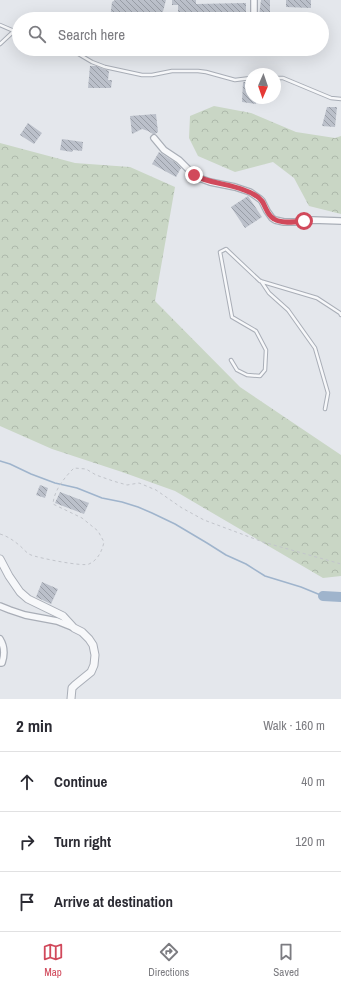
<!DOCTYPE html>
<html lang="en">
<head>
<meta charset="utf-8">
<style>
  body { margin:0; font-family:"Archivo Narrow",sans-serif; background:#f7f7f7; color:#2b2b33 }
  .compass { position:absolute; left:245px; top:68px; width:36px; height:36px; border-radius:50%; background:#fff; box-shadow:0 4px 16px #0002; rotate:182deg }
  .stop { position:absolute; width:12px; height:12px; margin:-9px; border:3px solid #d1495b; border-radius:50%; background:#fff }
  .stop.end { background:#d1495b; border-color:#fff; box-shadow:0 1px 4px #0008 }
  .list { margin:0; padding:0; list-style:none }
  h2 { display:flex; justify-content:space-between; align-items:center; height:52px; margin:0; padding:0 16px; font-size:17px }
  h2 small { font-size:13px; font-weight:400; color:#7c7c81 }
  .list li { display:grid; grid-template-columns:26px 1fr auto; gap:12px; align-items:center; box-sizing:border-box; height:60px; padding:0 16px; border-top:1px solid #e1e1e2 }
  .list b { display:block; font-size:15px; white-space:nowrap }
  .list em { font-size:13px; font-style:normal; color:#7c7c81 }
  .icon { flex:none; width:22px; height:22px; fill:none; stroke:currentColor; stroke-width:2; stroke-linecap:round; stroke-linejoin:round }
  .map { position:relative; flex:none; width:341px; height:699px; overflow:hidden }
  .search { position:absolute; background:#fff; box-shadow:0 4px 16px #0002; left:12px; right:12px; top:12px; height:44px; display:flex; align-items:center; gap:10px; box-sizing:border-box; padding:0 14px; border-radius:22px; color:#7c7c81; font-size:15px }
  .sheet { height:232px; background:#fff }
  nav { display:flex; justify-content:space-around; align-items:center; box-sizing:border-box; height:56px; border-top:1px solid #e1e1e2; background:#fff; font-size:11px; color:#7c7c81 }
  nav a { display:grid; justify-items:center; gap:2px }
  nav .on { color:#d1495b }
  .map>svg:first-child { display:block }
  .forest { fill:url(#forest-crowns) }
  .lines { fill:none; stroke-linecap:round; stroke-linejoin:round }
  .stream { stroke:#9fb4cc; stroke-width:1.5 }
  .river { stroke:#9fb4cc; stroke-width:10 }
  .building { fill:url(#building-back-hatch) }
  .service-casing { stroke:#a9aeb7; stroke-width:4.5 }
  .minor-casing { stroke:#a9aeb7; stroke-width:8 }
  .tertiary-casing { stroke:#a9aeb7; stroke-width:9 }
  .path { stroke:#c2c5cb; stroke-width:1; stroke-dasharray:3 3; stroke-linecap:butt }
  .service { stroke:#f7f8fa; stroke-width:2.5 }
  .minor { stroke:#f7f8fa; stroke-width:5.5 }
  .tertiary { stroke:#f7f8fa; stroke-width:7 }
  .route { stroke:#d1495b; stroke-width:5 }
</style>
</head>
<body>
<div class="map">
<svg width="341" height="699" viewBox="0 0 341 699">
  <defs>
    <pattern id="forest-crowns" width="20" height="18" patternUnits="userSpaceOnUse"><rect width="20" height="18" fill="#c9d6c5"/><path d="M2 6a3 3 0 1 1 6 0M12 15a3 3 0 1 1 6 0" fill="none" stroke="#adb8ab"/></pattern>
    <pattern id="building-back-hatch" width="6" height="6" patternUnits="userSpaceOnUse"><rect width="6" height="6" fill="#bbc0ca"/><path d="M-1 5l2 2M0 0l6 6M5-1l2 2" fill="none" stroke="#989da6"/></pattern>
  </defs>
  <rect width="100%" height="100%" fill="#e4e7ec"/>
  <!-- forest -->
  <path class="forest" d="M214 106 251 113 296 132 335 138 341 136V214L309 206 294 178 273 162 235 172 198 156 189 138 190 116Z
    M0 143 75 163 130 167 175 187 155 301 240 387 341 455V576L323 578 175 491 122 472 52 449 0 426Z"/>
  <g class="lines">
    <!-- stream -->
    <path class="stream" d="M0 461 10 464 31 474 55 483 77 488 102 498 122 502 138 507 152 513 175 524 207 543 226 555 246 564 265 576 301 587 323 596"/>
    <!-- river -->
    <path class="river" d="M323 596 341 597"/>
  </g>
  <!-- building -->
  <path class="building" d="M115 0H166L161 19H110L112 2Z
    M172 0H196V4L246 3V13H241L239 19H178V5H172Z
    M261 0H270V16H259Z
    M286 0H311V8L286 7Z
    M90 66H96L109 71 108 80H112L111 88H88Z
    M243 82H251V98H257L256 104 242 102Z
    M327 107H337L335 127 322 126Z
    M156 114 158 132 155 134H153L148 131 142 129 132 134 130 116Z
    M28 123 42 133 34 144 20 135Z
    M62 139 83 142 82 151 73 150 72 152 60 150Z
    M159 152 176 163 181 168 176 177 152 164Z
    M248 196 262 217 245 228 231 207Z
    M40 485 48 488 45 498 36 495Z
    M60 492 89 503 84 514 55 503Z
    M42 582 58 589 51 604 36 597Z"/>
  <g class="lines">
    <!-- service casing -->
    <g class="service-casing">
      <path id="service" d="M0 25 14 31 19 32
        M0 44 14 31
        M70 49 92 62 105 67 142 75H152L172 71H198L206 72 235 80 251 78
        M275 78H283L331 98 341 99
        M261 281 269 293 288 310 315 348 328 393 325 409
        M231 360 237 370 247 375 260 376 265 370 266 350 256 331 232 317 220 252 226 249 260 281 317 298 340 313 341 315"/>
    </g>
    <!-- minor casing -->
    <g class="minor-casing">
      <path id="minor" d="M254 0V19
        M154 138 164 150 179 160 194 175 199 178 210 182 235 187 250 192 260 199 262 201 267 211 272 218 275 220 284 222H295L313 220 341 221
        M0 606 10 610 25 615 57 621 72 627
        M0 639C5 647 5 654 2 663H0"/>
    </g>
    <!-- tertiary casing -->
    <g class="tertiary-casing">
      <path id="tertiary" d="M0 559 9 576 20 592 28 599 63 616 74 628 82 632 89 639 93 645 95 655 94 665 91 672 75 685 72 688 71 699"/>
    </g>
    <!-- path -->
    <path class="path" d="M0 534C7 536 13 540 19 545 23 548 26 553 31 555 39 558 83 567 89 564 98 560 102 551 104 542L98 531 82 518 53 504C54 490 65 477 74 468L86 469 96 475 113 481 127 485 139 483 156 490 182 508 204 520 263 542 341 564"/>
    <!-- service -->
    <use href="#service" class="service"/>
    <!-- minor -->
    <use href="#minor" class="minor"/>
    <!-- tertiary -->
    <use href="#tertiary" class="tertiary"/>
  </g>
  <g class="lines">
    <!-- route -->
    <path class="route" d="M194 175C209 184 228 183 244 190 250 192 258 196 262 201 266 207 267 215 274 219 282 224 295 222 304 221"/>
  </g>
</svg>
<svg class="compass" viewBox="-18 -18 36 36"><path d="M0-13l5 13h-10z" fill="#e53935"/><path d="M0 13l5-13h-10z" fill="#7c7c81"/></svg>
<div class="stop" style="left:304px;top:221px"></div>
<div class="stop end" style="left:194px;top:175px"></div>
<div class="search"><svg class="icon" aria-label="search" viewBox="0 0 24 24"><circle cx="10" cy="10" r="6"/><path d="M15 15l6 6"/></svg>Search here</div>
</div>
<section class="sheet">
<h2>2 min<small>Walk · 160 m</small></h2>
<ul class="list">
<li><svg class="icon" aria-label="ahead" viewBox="0 0 24 24"><path d="M12 20V5M6 11l6-6 6 6"/></svg><div><b>Continue</b></div><em>40 m</em></li>
<li><svg class="icon" aria-label="right" viewBox="0 0 24 24"><path d="M7 20v-9h11M14 6l5 5-5 5"/></svg><div><b>Turn right</b></div><em>120 m</em></li>
<li><svg class="icon" aria-label="arrive" viewBox="0 0 24 24"><path d="M6 21V4h12l-3 4 3 4H6"/></svg><div><b>Arrive at destination</b></div></li>
</ul>
</section>
<nav>
<a class="on"><svg class="icon" aria-label="map" viewBox="0 0 24 24"><path d="M3 6l6-2 6 2 6-2v14l-6 2-6-2-6 2zM9 4v14M15 6v14"/></svg>Map</a>
<a><svg class="icon" aria-label="directions" viewBox="0 0 24 24"><path d="M12 3l9 9-9 9-9-9zM9 14v-3h6M13 9l2 2-2 2"/></svg>Directions</a>
<a><svg class="icon" aria-label="saved" viewBox="0 0 24 24"><path d="M7 4h10v16l-5-4-5 4z"/></svg>Saved</a>
</nav>
</body>
</html>
